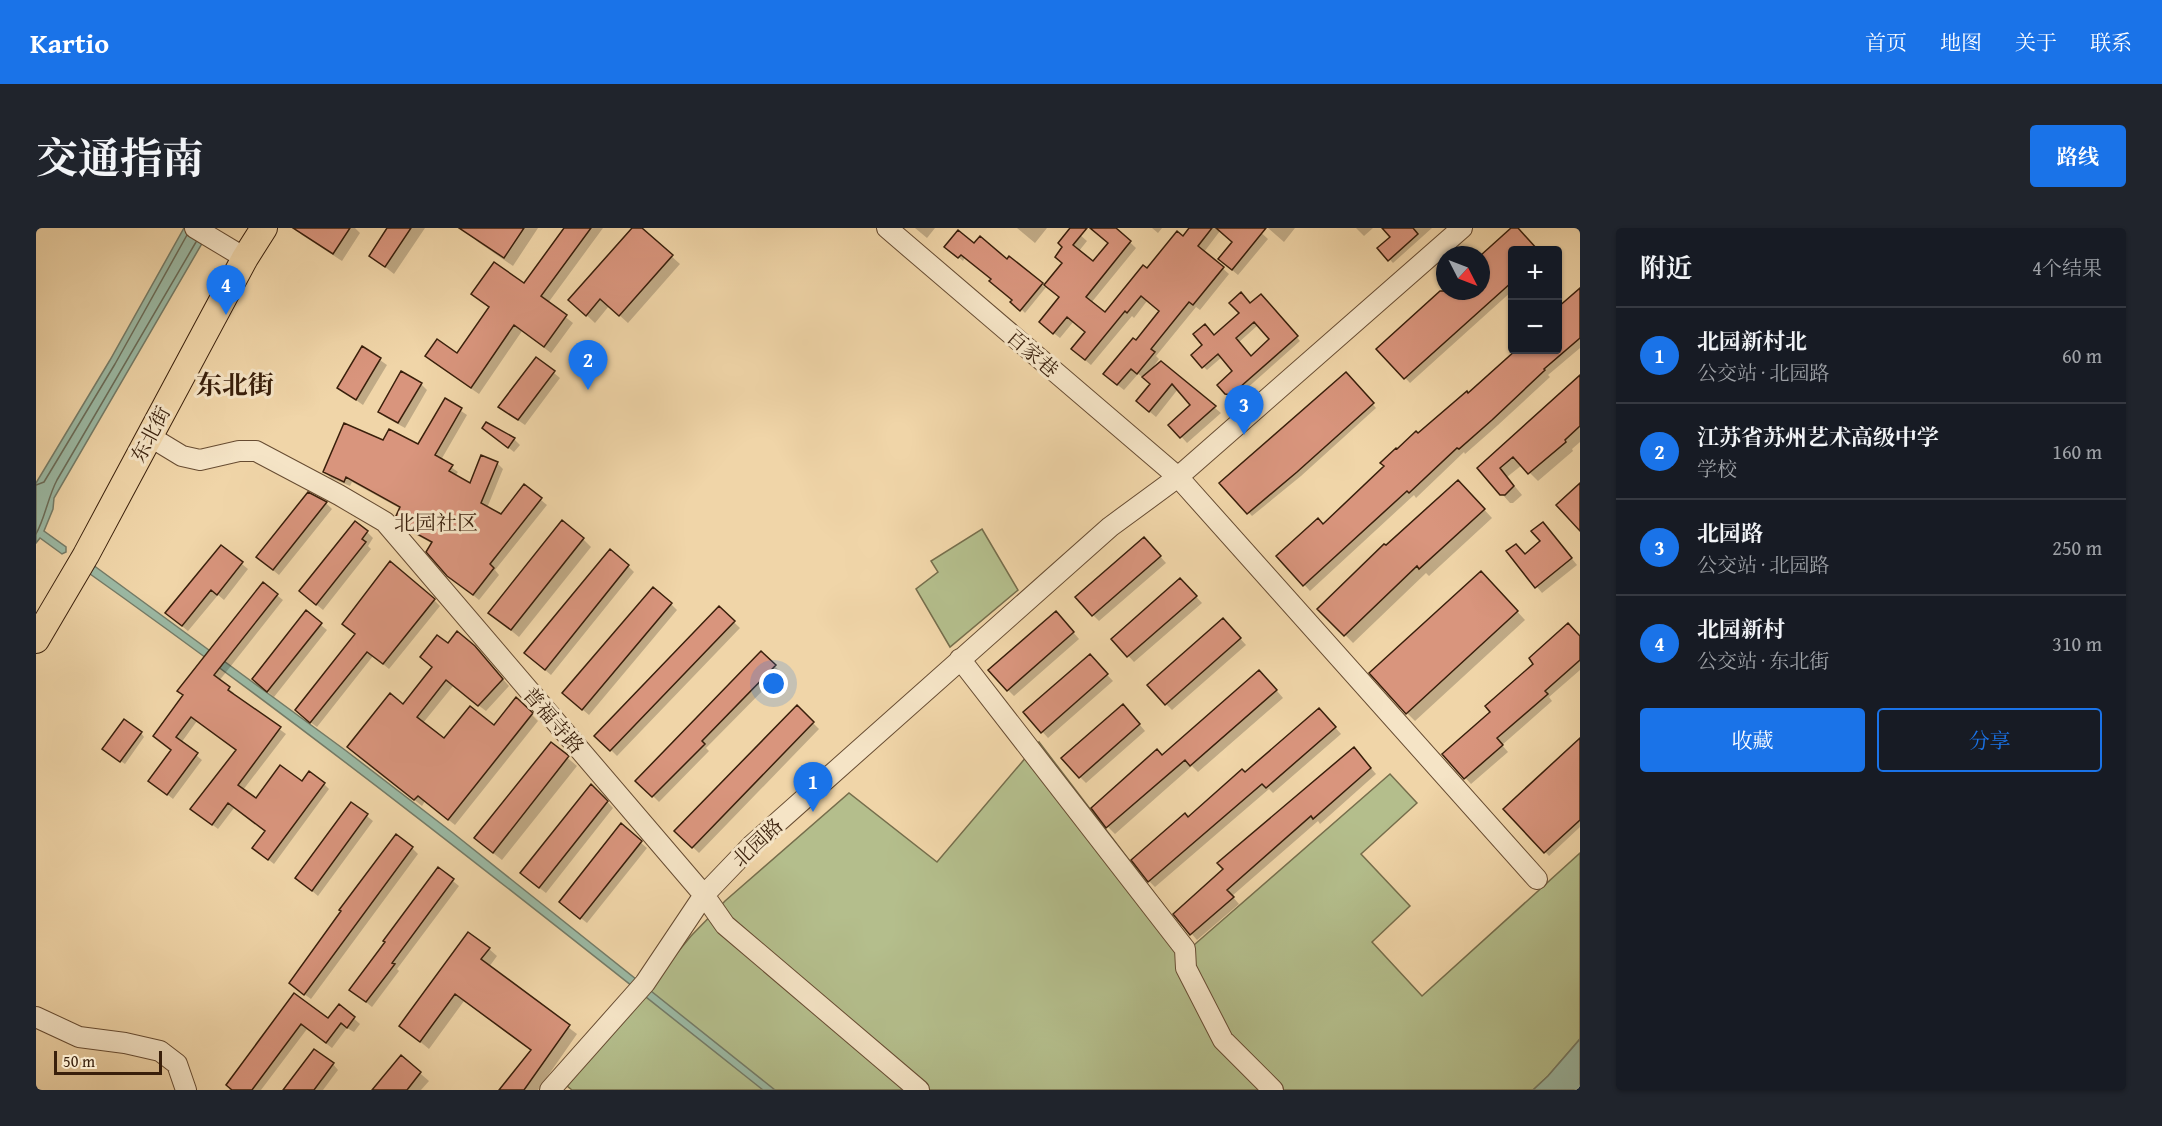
<!DOCTYPE html>
<html lang="zh">
<head>
<meta charset="utf-8">
<style>
  body { margin:0; font-family:"Gentium Book Plus","Noto Serif SC",serif; background:#20242c; color:#f1f3f6 }
  .controls { position:absolute; right:18px; top:18px; display:grid; overflow:hidden; border-radius:6px; box-shadow:0 2px 4px #0004 }
  .controls button { width:54px; height:54px; display:grid; place-items:center; padding:0; border:0; border-bottom:2px solid #363941; background:#171b24; color:#f1f3f6; font:30px sans-serif }
  .compass { position:absolute; left:1400px; top:18px; width:54px; height:54px; border-radius:50%; background:#171b24; box-shadow:0 2px 4px #0004; rotate:132deg }
  .scale { position:absolute; left:18px; bottom:15px; width:108px; box-sizing:border-box; padding-left:6px; border:3px solid #391f0b; border-top:0; font-size:16px; line-height:21px; white-space:nowrap; color:#391f0b; -webkit-text-stroke:4px #f5e4c6; paint-order:stroke }
  .you { position:absolute; left:738px; top:456px; width:21px; height:21px; margin:-15px; border:4px solid #fff; border-radius:50%; background:#1a73e8; box-shadow:0 0 0 9px #1a73e833 }
  .badge { display:grid; place-items:center; width:39px; height:39px; border-radius:50%; background:#1a73e8; color:#fff; font-size:20px; font-weight:700 }
  .pin { position:absolute; translate:-50% -50px; filter:drop-shadow(0 2px 3px #0008) }
  .pin::after { content:''; position:absolute; top:32px; width:21px; height:18px; background:inherit; clip-path:polygon(0 0,100% 0,50% 100%) }
  .list { margin:0; padding:0; list-style:none }
  h2 { display:flex; justify-content:space-between; align-items:center; height:78px; margin:0; padding:0 24px; font-size:26px }
  h2 small { font-size:20px; font-weight:400; color:#9ea1a6 }
  .list li { display:grid; grid-template-columns:39px 1fr auto; gap:18px; align-items:center; box-sizing:border-box; height:96px; padding:0 24px; border-top:2px solid #363941 }
  .list b { display:block; font-size:22px; white-space:nowrap }
  .list p { margin:0; font-size:20px; white-space:nowrap; color:#9ea1a6 }
  .list em { font-size:20px; font-style:normal; color:#9ea1a6 }
  .actions { display:flex; gap:12px; padding:18px 24px }
  .actions a { flex:1; padding:14px 0; border:2px solid #1a73e8; border-radius:6px; text-align:center; font-size:21px; color:#1a73e8 }
  .actions .main { background:#1a73e8; color:#fff }
  .map { position:relative; flex:none; width:1544px; height:862px; overflow:hidden; border-radius:6px }
  header { display:flex; align-items:center; gap:36px; box-sizing:border-box; height:84px; padding:0 30px; background:#1a73e8; color:#fff }
  header strong { font-size:28px }
  nav { display:flex; gap:33px; margin-inline-start:auto; font-size:21px }
  .intro { display:flex; align-items:center; justify-content:space-between; box-sizing:border-box; height:144px; padding:0 36px }
  h1 { margin:0; font-size:42px }
  .button { padding:15px 27px; border-radius:6px; background:#1a73e8; color:#fff; font-size:21px; font-weight:700 }
  main { display:flex; gap:36px; padding:0 36px }
  aside { flex:1; background:#171b24; border-radius:6px; box-shadow:0 2px 4px #0004 }
  .map>svg:first-child { display:block }
  .green { fill:#b4be8c; stroke:#766e4c; stroke-width:1.5 }
  .water { fill:#9bb9a4; stroke:#747b67; stroke-width:1.5 }
  .shadow { fill:#0003; fill-rule:evenodd }
  .lines { fill:none; stroke-linecap:round; stroke-linejoin:round }
  .shore { stroke:#6a6c58; stroke-width:1.5 }
  .building { fill:#d9957d; stroke:#391f0b; stroke-width:1.5; fill-rule:evenodd }
  .minor-casing { stroke:#674c32; stroke-width:22 }
  .major-casing { stroke:#391f0b; stroke-width:28 }
  .minor { stroke:#f5e4c6; stroke-width:20 }
  .major { stroke:#f0d5a8; stroke-width:26 }
  .labels { text-anchor:middle; dominant-baseline:central; stroke-width:6; stroke-linejoin:round; paint-order:stroke }
  .street-label { font-size:20px; fill:#391f0b; stroke:#f5e4c6 }
  .neighbourhood-label { font-size:21px; fill:#391f0b; stroke:#f5e4c6 }
  .district-label { font-size:26px; font-weight:bold; fill:#391f0b; stroke:#f5e4c6 }
</style>
</head>
<body>
<header>
<strong>Kartio</strong>
<nav><a>首页</a><a>地图</a><a>关于</a><a>联系</a></nav>
</header>
<div class="intro"><h1>交通指南</h1><a class="button">路线</a></div>
<main>
<div class="map">
<svg width="1544" height="862" viewBox="0 0 1544 862">
  <rect width="100%" height="100%" fill="#f0d5a8"/>
  <filter id="stains"><feTurbulence type="fractalNoise" baseFrequency=".00333" numOctaves="4"/><feColorMatrix values="0 0 0 0 .2 0 0 0 0 .09 0 0 0 0 .02 0 0 0 .5 -.17"/></filter>
  <radialGradient id="worn" r=".72"><stop offset=".6" stop-color="#630" stop-opacity="0"/><stop offset="1" stop-color="#630" stop-opacity=".3"/></radialGradient>
  <!-- green -->
  <path class="green" d="M946 301 982 362 914 419 880 361 902 344 895 333Z
    M1003 514 1158 717 1354 546 1381 575 1325 626 1374 678 1336 714 1386 768 1544 625V811L1512 848 1497 862H536L531 858 655 708 689 673 813 565 901 634Z"/>
  <!-- water -->
  <path class="water" d="M148 0H175L18 270 17 281 8 303 30 319V324L26 326 4 310 0 315V255L74 132Z
    M53 334 309 522 417 605 739 862H727C503 684 280 506 47 341Z
    M1544 811V862H1497L1512 848Z"/>
  <!-- shadow -->
  <path class="shadow" d="M259 0H319L324 5 306 33 266 7Z
    M353 0H389L358 46 334 27Z
    M438 0H502L477 38 442 14 434 6Z
    M530 0H567L512 75 537 95 515 125 486 103 443 166 398 135 391 128 422 127 454 80 437 66 488 57Z
    M598 0H604L644 36 592 95 573 78 559 95 543 80Z
    M879 0H899L891 10Z
    M981 0H1011L999 15Z
    M1036 0 1051 13 1043 23 1057 35 1074 15 1055 0H1079L1100 20 1055 75 1069 86 1155 0H1220L1232 11 1202 47 1190 37 1198 14 1184 3 1168 24 1193 46 1164 82 1160 79 1120 128 1123 131 1115 142 1125 135 1185 185 1151 215 1135 197 1156 178 1142 161 1120 189 1108 179 1115 156 1108 150 1102 146 1088 162 1075 152 1100 114 1125 84 1111 73 1098 90 1096 88 1055 137 1043 127 1051 105 1038 93 1024 110 1011 100 1025 70 1011 58 989 85 956 51 929 29 927 33 914 22 938 17 972 33 974 30 1008 59 1027 35Z
    M1116 0H1126L1122 5Z
    M1232 0H1259L1248 14Z
    M1320 0H1337L1328 8Z
    M1348 0H1396L1357 35 1343 20 1356 9Z
    M1477 0H1480L1501 22H1476V63L1374 155 1342 121 1409 61V63H1445V29Z
    M1544 68V120L1512 147 1514 149 1462 197 1429 226 1428 224 1380 270 1378 267 1274 363 1242 328 1287 298 1350 239 1361 223 1432 166 1482 122H1522Z
    M1229 71 1264 113 1200 170 1195 169 1183 157 1199 143 1186 129 1171 142 1157 128 1215 77ZM1222 97 1235 111 1215 130 1202 115Z
    M327 120 351 137 327 177 303 160Z
    M501 131 524 150 489 197 470 184Z
    M1310 147 1340 180 1265 248 1216 288 1185 255Z
    M1544 150V214L1536 221 1537 223 1502 253 1486 237 1471 249 1486 267 1477 275H1474L1443 240Z
    M385 156 391 162 369 200 349 189 343 183Z
    M409 172 431 187 405 232 422 244 419 248 435 257 461 235 467 241 451 280 465 287 488 258 511 277 459 342 463 347 443 372 412 347 397 316 377 305 371 299 365 281 316 254 314 258 295 250 289 244 348 214 382 218Z
    M454 205 478 211 484 217 478 224Z
    M1430 262 1456 290 1393 348 1390 345 1317 415 1284 381 1350 319Z
    M273 266 290 275 296 281 243 347 228 335Z
    M1513 302 1541 337 1506 365 1472 324 1489 328 1506 313Z
    M331 304 337 310 332 318 335 321 287 382 271 369Z
    M547 311 555 319 483 409 454 385Z
    M1114 317 1130 335 1063 393 1057 387Z
    M185 319 212 341 188 372 182 367 152 403 137 391Z
    M592 338 598 344 515 447 496 431Z
    M1453 353 1489 392 1379 493 1371 485Z
    M227 356 247 372 183 453 198 465 197 467 250 506 207 562 220 572 266 555 288 556 293 561 238 636 224 625 230 603 198 580 182 601 162 586 201 523 161 493 145 515 166 532 137 571 114 553 136 522 119 508Z
    M1150 358 1166 375 1098 434 1077 411Z
    M398 372 404 378 353 441 337 428 281 499 266 488 321 407Z
    M635 376 641 382 553 487 534 471Z
    M683 380 704 400 581 528 561 508Z
    M270 385 291 402 238 469 224 457Z
    M1026 391 1043 411 978 468 972 462Z
    M1193 398 1210 417 1136 482 1130 476Z
    M1544 405V442L1513 469 1516 473 1466 517 1472 524 1435 556 1408 526 1456 484 1500 436Z
    M412 417 445 426 473 458 450 483 417 458 387 495 409 512 458 499 480 471 502 493 419 597 389 573 386 578 313 519 367 478Z
    M725 425 745 444 670 520 673 523 623 574 602 553Z
    M1059 434 1077 453 1012 510 989 484Z
    M1231 451 1247 470 1162 544 1156 538 1079 606 1072 599 1057 580Z
    M761 479 783 501 663 625 640 603Z
    M1093 484 1109 503 1050 555 1044 549Z
    M1289 488 1305 506 1237 565 1233 561 1119 659 1113 653 1097 632Z
    M105 505 108 509 89 536 72 524Z
    M1544 511V599L1513 628 1470 581Z
    M515 516 541 538 466 632 448 618Z
    M1324 527 1340 546 1284 596 1282 593 1196 668 1203 676 1161 712 1139 686Z
    M569 571 577 580 510 665 492 651Z
    M316 576 337 593 282 668 261 650Z
    M585 598 611 620 551 695 531 679Z
    M376 620 382 626 275 771 261 761Z
    M402 641 423 658 361 741 363 743 336 779 321 767Z
    M453 721 461 728 453 739 541 806 502 862H465L496 823 428 773 393 821 365 798Z
    M258 768 293 793 304 778 324 796 318 804 311 800 296 820 271 801 225 862H193Z
    M365 829 393 853 385 862H338Z
    M297 836 302 842 287 862H249Z"/>
  <g class="lines">
    <!-- shore -->
    <path class="shore" d="M0 257 8 254 79 136 151 7
      M0 306C9 290 12 269 21 252L160 14"/>
  </g>
  <!-- building -->
  <path class="building" d="M257 0H314L297 26Z
    M351 0H375L349 39 333 28Z
    M423 0H488L468 30Z
    M528 0H555L505 68 531 87 508 119 478 97 435 160 389 128 401 111 421 125 453 79 435 66 458 34 488 55Z
    M596 0H606L637 27 583 88 564 71 550 88 532 72Z
    M1034 0H1051L1037 17 1057 33 1072 15 1054 0H1080L1095 13 1050 69 1069 84 1107 37 1111 40 1141 3 1147 8 1153 0H1176L1162 18 1188 39 1157 77 1153 74 1115 121 1119 124 1101 146 1095 141 1081 157 1067 146 1097 110 1100 112 1123 83 1105 68 1091 85 1089 83 1049 132 1035 121 1049 104 1031 89 1017 106 1003 94 1023 69 1008 57 1026 35 1019 29 1026 19 1022 15Z
    M1180 0H1230L1196 42 1182 31 1196 14Z
    M1346 0H1377L1382 6 1352 33 1341 20 1354 9Z
    M1475 0H1482L1502 22H1476V54L1368 151 1340 121 1404 63H1445V27Z
    M922 2 938 15 944 8 971 31 973 28 1007 55 984 83 974 74 976 72 953 53 955 51 925 27 922 30 908 19Z
    M1544 60V110L1508 141 1509 142 1456 192 1423 221 1421 220 1373 265 1371 263 1267 358 1240 328 1282 290 1287 296 1348 238 1344 235 1360 220 1361 221 1380 203 1382 205 1431 163 1432 165 1480 122H1521V80Z
    M1205 64 1214 75 1225 66 1262 108 1195 167 1189 166 1181 157 1196 143 1182 126 1166 140 1155 127 1166 117 1157 106 1169 96 1178 107 1203 85 1193 75ZM1218 94 1233 111 1215 128 1200 110Z
    M326 118 345 130 320 172 301 160Z
    M500 129 519 143 482 192 462 179Z
    M1125 133 1180 178 1144 210 1132 197 1154 177 1136 156 1113 184 1100 173 1114 156 1106 149Z
    M365 143 386 155 362 195 342 184Z
    M1310 144 1338 175 1261 244 1211 286 1183 255Z
    M1544 147V198L1529 212 1530 214 1492 246 1477 229 1464 240 1478 258 1469 267H1464L1441 240Z
    M409 170 426 180 399 227 417 237 413 243 434 255 445 227 462 234 445 275 465 286 488 256 506 270 454 336 458 340 437 367 411 348 390 324 396 314 370 300 360 288 364 279 310 249 308 254 287 244 308 195 347 212 353 201 382 216Z
    M450 194 479 210 472 220 446 200Z
    M1422 252 1449 281 1383 341 1381 338 1308 408 1281 381 1348 316 1350 317Z
    M1544 255V303L1520 277Z
    M272 264 291 274 237 342 220 329Z
    M526 292 548 310 475 402 452 385Z
    M319 293 332 303 326 311 330 314 280 377 263 363Z
    M1507 294 1536 330 1499 360 1470 323 1480 316 1489 326 1504 313 1495 303Z
    M1108 309 1125 328 1056 388 1039 369Z
    M185 317 207 334 181 367 175 362 146 398 129 385Z
    M574 321 593 337 509 442 488 425Z
    M354 333 399 371 347 436 331 424 274 495 259 482 319 406 306 396Z
    M1445 343 1482 383 1370 486 1333 445Z
    M1144 350 1161 368 1091 429 1075 411Z
    M227 354 242 366 178 447 194 459 192 462 245 499 202 557 220 570 244 537 266 553 273 543 289 555 232 632 216 620 229 603 192 575 176 597 154 581 200 522 155 489 140 509 162 525 131 567 112 553 135 522 117 508 147 467 141 463Z
    M617 359 636 375 546 482 526 465Z
    M683 378 699 393 574 523 558 508Z
    M270 382 286 395 231 464 216 451Z
    M1020 383 1038 404 971 463 952 442Z
    M1187 390 1205 410 1129 477 1111 457Z
    M1532 395 1544 408V432L1509 463 1512 466 1461 510 1467 517 1428 551 1406 526 1454 484 1449 478 1497 436 1493 430Z
    M421 403 439 418 467 451 442 478 410 452 381 489 408 510 434 478 458 497 480 469 497 485 412 592 382 568 378 572 311 519 354 465 367 476 396 439 384 429 401 407 412 415Z
    M725 423 740 437 666 513 669 516 616 569 599 553Z
    M1054 426 1072 446 1005 505 987 484Z
    M1223 442 1241 462 1154 538 1149 532 1070 600 1055 580 1121 521 1126 527Z
    M1087 476 1104 496 1043 550 1025 530Z
    M761 477 778 494 656 620 638 603Z
    M1283 480 1300 499 1230 560 1226 556 1112 654 1095 632 1149 585 1152 589 1206 541 1209 544Z
    M88 491 106 504 84 534 66 521Z
    M1544 510V592L1508 625 1467 581Z
    M515 514 533 528 457 625 438 610Z
    M1318 519 1335 540 1277 591 1275 588 1191 662 1198 669 1154 707 1137 686 1187 641 1181 635Z
    M555 556 572 573 503 660 484 645Z
    M315 574 332 586 276 663 259 650Z
    M585 595 606 613 544 691 523 674Z
    M360 606 377 619 268 767 253 755 305 683 303 682Z
    M402 639 418 651 356 735 359 736 330 774 313 762 349 714 347 713Z
    M432 704 454 720 445 731 534 797 488 862H463L495 822 419 766 384 814 363 798Z
    M258 765 292 790 303 776 319 789 311 800 305 795 290 815 265 796 216 862H196L190 857Z
    M278 821 298 835 278 862H247Z
    M365 827 385 844 371 862H336Z"/>
  <g class="lines">
    <!-- minor casing -->
    <g class="minor-casing">
      <path id="minor" d="M159 0 209 30
        M851 0 1142 249 1501 651
        M113 208 146 228 164 232 203 223H220L303 267 349 294 668 667 689 697 883 862
        M924 431 1149 721 1150 740 1187 812 1237 862
        M0 789 43 809 89 815 124 823 141 836 150 862
        M514 862 609 755 668 667 715 618 1074 299 1142 249 1426 0"/>
    </g>
    <!-- major casing -->
    <g class="major-casing">
      <path id="major" d="M0 412 50 327 209 30 228 0"/>
    </g>
    <!-- minor -->
    <use href="#minor" class="minor"/>
    <!-- major -->
    <use href="#major" class="major"/>
  </g>
  <g class="labels">
    <!-- street labels -->
    <g class="street-label">
      <text transform="translate(997 125) rotate(41)">百家巷</text>
      <text transform="translate(114 206) rotate(-62)">东北街</text>
      <text transform="translate(518 492) rotate(49)">普福寺路</text>
      <text transform="translate(721 614) rotate(-43)">北园路</text>
    </g>
    <!-- neighbourhood labels -->
    <g class="neighbourhood-label">
      <text x="400" y="294">北园社区</text>
    </g>
    <!-- district labels -->
    <g class="district-label">
      <text x="199" y="156">东北街</text>
    </g>
  </g>
  <rect width="100%" height="100%" filter="url(#stains)"/>
  <rect width="100%" height="100%" fill="url(#worn)"/>
</svg>
<div class="controls">
<button>+</button>
<button>−</button>
</div>
<svg class="compass" viewBox="-18 -18 36 36"><path d="M0-13l5 13h-10z" fill="#e53935"/><path d="M0 13l5-13h-10z" fill="#9ea1a6"/></svg>
<div class="scale">50 m</div>
<div class="you"></div>
<div class="pin badge" style="left:777px;top:584px">1</div>
<div class="pin badge" style="left:552px;top:162px">2</div>
<div class="pin badge" style="left:1208px;top:207px">3</div>
<div class="pin badge" style="left:190px;top:87px">4</div>
</div>
<aside>
<h2>附近<small>4个结果</small></h2>
<ul class="list">
<li><span class="badge">1</span><div><b>北园新村北</b><p>公交站 · 北园路</p></div><em>60 m</em></li>
<li><span class="badge">2</span><div><b>江苏省苏州艺术高级中学</b><p>学校</p></div><em>160 m</em></li>
<li><span class="badge">3</span><div><b>北园路</b><p>公交站 · 北园路</p></div><em>250 m</em></li>
<li><span class="badge">4</span><div><b>北园新村</b><p>公交站 · 东北街</p></div><em>310 m</em></li>
</ul>
<div class="actions"><a class="main">收藏</a><a>分享</a></div>
</aside>
</main>
</body>
</html>
